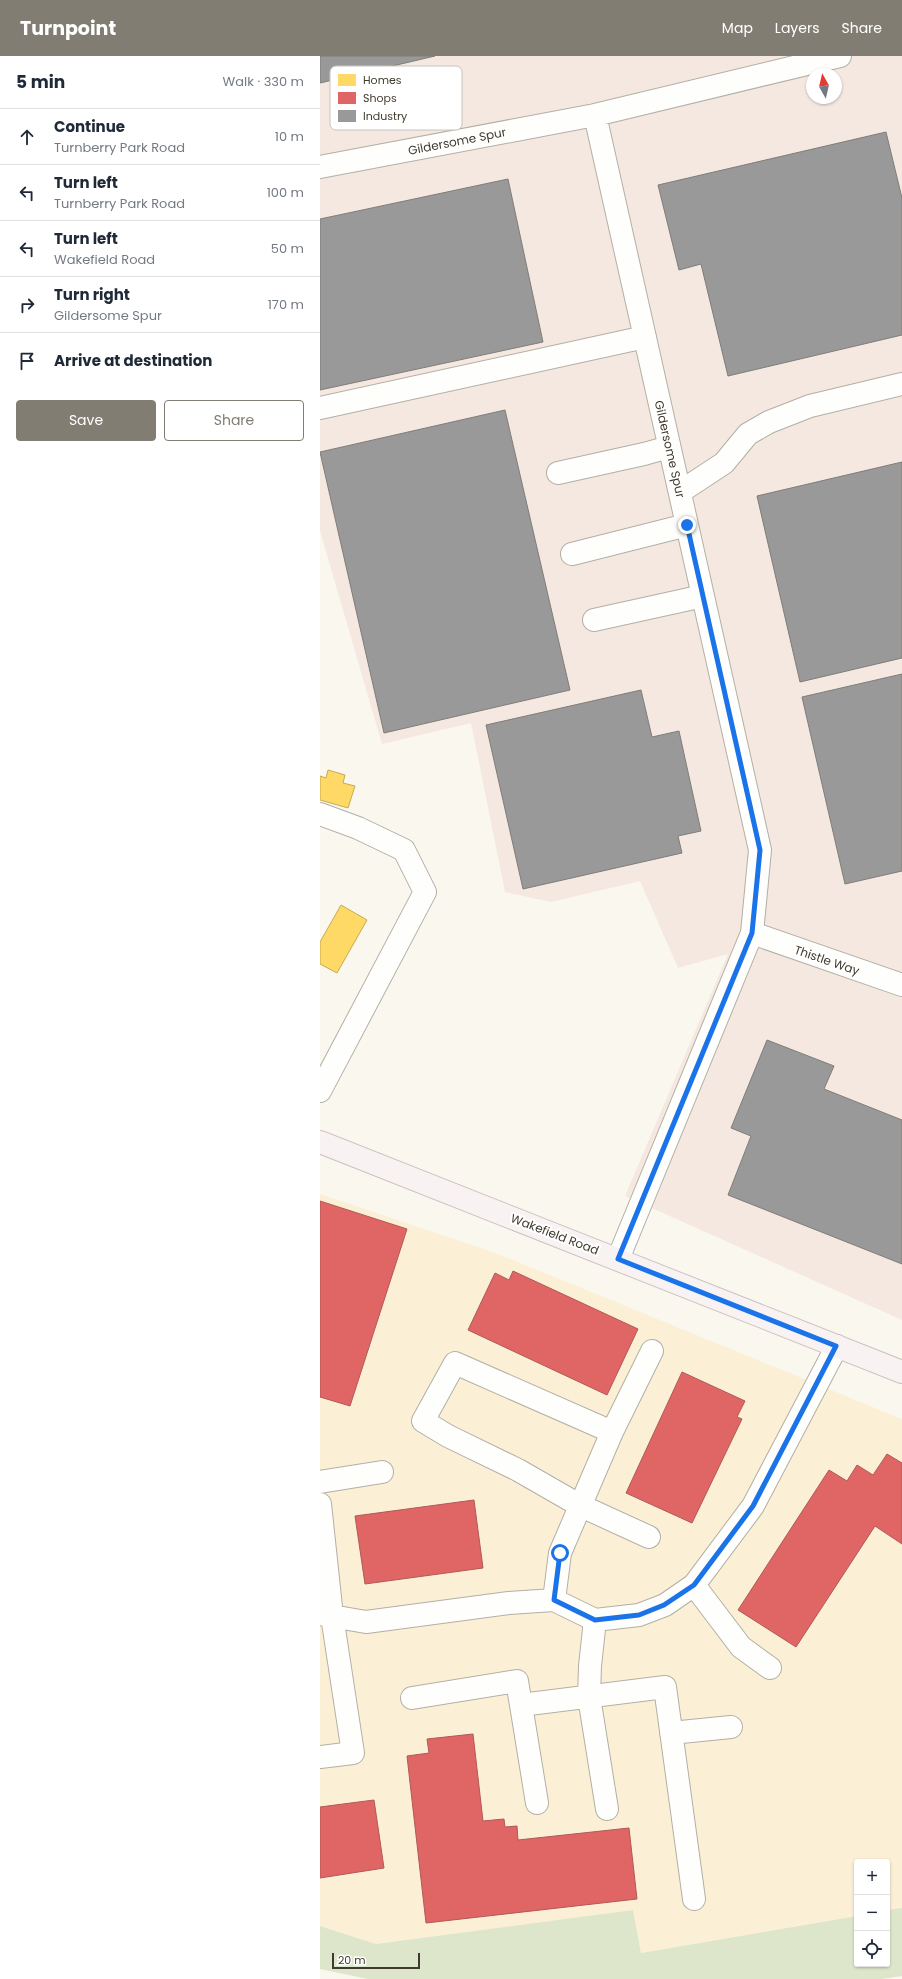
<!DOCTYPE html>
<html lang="en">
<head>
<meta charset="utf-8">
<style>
  body { margin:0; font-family:Poppins,sans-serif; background:#f6f6f7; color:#1f2937 }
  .controls { position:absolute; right:12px; bottom:12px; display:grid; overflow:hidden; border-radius:4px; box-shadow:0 1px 3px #0004 }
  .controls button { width:36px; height:36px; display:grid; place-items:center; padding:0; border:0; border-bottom:1px solid #e0e1e3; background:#fff; color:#1f2937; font:20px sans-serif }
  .compass { position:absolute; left:486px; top:12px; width:36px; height:36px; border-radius:50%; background:#fff; box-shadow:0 1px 3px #0004; rotate:352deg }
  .scale { position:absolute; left:12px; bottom:10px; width:88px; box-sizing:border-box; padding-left:4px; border:2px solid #413b2e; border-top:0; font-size:11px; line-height:14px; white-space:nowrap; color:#413b2e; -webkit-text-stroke:3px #fff; paint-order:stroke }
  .stop { position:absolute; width:12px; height:12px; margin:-9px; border:3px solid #1a73e8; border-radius:50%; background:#fff }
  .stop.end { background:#1a73e8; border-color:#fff; box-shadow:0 1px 4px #0008 }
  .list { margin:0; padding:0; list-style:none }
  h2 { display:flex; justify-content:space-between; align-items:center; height:52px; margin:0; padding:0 16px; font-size:17px }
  h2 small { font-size:13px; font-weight:400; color:#747a83 }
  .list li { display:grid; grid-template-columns:26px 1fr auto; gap:12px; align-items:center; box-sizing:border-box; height:56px; padding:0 16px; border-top:1px solid #e0e1e3 }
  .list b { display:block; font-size:15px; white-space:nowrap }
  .list p { margin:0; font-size:13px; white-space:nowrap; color:#747a83 }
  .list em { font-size:13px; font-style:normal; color:#747a83 }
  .actions { display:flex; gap:8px; padding:12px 16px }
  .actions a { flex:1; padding:9px 0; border:1px solid #827d72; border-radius:4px; text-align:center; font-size:14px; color:#827d72 }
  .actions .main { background:#827d72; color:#fff }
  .icon { flex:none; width:22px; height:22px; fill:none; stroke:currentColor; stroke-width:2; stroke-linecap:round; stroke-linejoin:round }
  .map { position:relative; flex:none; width:582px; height:1923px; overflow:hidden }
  header { display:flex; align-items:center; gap:24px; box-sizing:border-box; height:56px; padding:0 20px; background:#827d72; color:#fff }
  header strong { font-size:19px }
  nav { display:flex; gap:22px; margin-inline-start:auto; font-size:14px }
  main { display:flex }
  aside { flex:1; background:#fff }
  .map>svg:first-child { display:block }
  .built { fill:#fbf0d6 }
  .industrial { fill:#f5e8e1; fill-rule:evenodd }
  .green { fill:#dde6ca }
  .homes { fill:#ffd966; stroke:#c6aa55 }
  .shops { fill:#e06666; stroke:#b05955 }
  .industry { fill:#999; stroke:#7f7d79 }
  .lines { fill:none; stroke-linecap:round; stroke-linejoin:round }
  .minor-casing { stroke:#b3afa5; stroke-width:24 }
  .major-casing { stroke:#cec3c0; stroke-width:24 }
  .minor { stroke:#fefefd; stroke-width:22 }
  .major { stroke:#f8f3f2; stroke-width:22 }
  .route { stroke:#1a73e8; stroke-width:5 }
  .labels { text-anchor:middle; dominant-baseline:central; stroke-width:4; stroke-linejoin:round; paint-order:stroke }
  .street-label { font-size:12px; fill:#413b2e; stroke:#fff }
  .key { fill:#fff; stroke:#c6c4c0; stroke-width:1 }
  .key-label { font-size:11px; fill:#413b2e }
</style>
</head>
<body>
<header>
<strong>Turnpoint</strong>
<nav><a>Map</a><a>Layers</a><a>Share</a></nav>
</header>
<main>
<aside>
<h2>5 min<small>Walk · 330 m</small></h2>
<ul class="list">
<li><svg class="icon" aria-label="ahead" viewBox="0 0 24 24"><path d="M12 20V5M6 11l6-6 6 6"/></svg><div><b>Continue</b><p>Turnberry Park Road</p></div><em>10 m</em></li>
<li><svg class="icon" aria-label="left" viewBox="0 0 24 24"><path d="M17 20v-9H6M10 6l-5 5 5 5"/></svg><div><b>Turn left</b><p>Turnberry Park Road</p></div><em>100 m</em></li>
<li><svg class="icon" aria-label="left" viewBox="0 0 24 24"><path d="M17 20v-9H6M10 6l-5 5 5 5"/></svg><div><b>Turn left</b><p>Wakefield Road</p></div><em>50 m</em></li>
<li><svg class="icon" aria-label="right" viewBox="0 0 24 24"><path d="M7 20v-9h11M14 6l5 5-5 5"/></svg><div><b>Turn right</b><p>Gildersome Spur</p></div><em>170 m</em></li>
<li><svg class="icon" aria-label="arrive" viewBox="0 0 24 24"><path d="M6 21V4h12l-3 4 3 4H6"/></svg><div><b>Arrive at destination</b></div></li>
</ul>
<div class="actions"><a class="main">Save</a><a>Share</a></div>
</aside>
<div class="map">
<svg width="582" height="1923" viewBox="0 0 582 1923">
  <rect width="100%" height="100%" fill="#faf7ef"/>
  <!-- built -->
  <path class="built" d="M0 1138 176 1197 582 1363V1852L567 1854V1806H537V1860L321 1897 313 1854 56 1888 0 1870Z"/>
  <!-- industrial -->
  <path class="industrial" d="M0 0H582V1264L305 1140 408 898 358 912 320 825 231 846 185 836 151 667 62 688 0 475ZM492 18H516V42H492Z"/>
  <!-- green -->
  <path class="green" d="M582 1852V1920L561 1923H48L0 1913V1870L56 1888 313 1854 321 1897 537 1860V1908H567V1854Z"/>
  <!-- homes -->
  <path class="homes" d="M8 714 25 719 23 727 35 730 28 752 0 744V720L6 722Z
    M21 849 47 864 17 917 0 908V886Z"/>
  <!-- shops -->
  <path class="shops" d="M0 1145 87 1173 30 1350 0 1341Z
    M193 1215 318 1273 287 1339 148 1274 175 1217 189 1224Z
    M362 1316 425 1345 417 1361 422 1363 372 1467 306 1437Z
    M567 1398 582 1407V1488L555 1470 476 1591 418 1554 509 1414 527 1425 537 1409 553 1419Z
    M154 1444 163 1512 45 1528 35 1460Z
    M153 1678 163 1765 184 1763 185 1771 197 1770 198 1784 309 1772 317 1843 106 1867 87 1700 109 1697 107 1683Z
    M54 1744 64 1812 0 1822V1751Z"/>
  <!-- industry -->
  <path class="industry" d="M0 0H115L0 27Z
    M566 76 582 142V279L408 320 381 208 359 214 338 129Z
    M188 123 223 286 0 334V163Z
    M185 354 250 634 64 677 0 396Z
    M582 406V602L480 626 437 440Z
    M582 618V815L525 828 482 641Z
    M321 634 332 681 359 675 381 775 358 780 362 797 203 833 166 669Z
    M447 984 514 1010 504 1033 582 1064V1208L408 1139 431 1080 411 1072Z"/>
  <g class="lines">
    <!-- minor casing -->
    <g class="minor-casing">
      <path id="minor" d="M275 59 520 0
        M0 111 275 59 440 794 432 877 298 1203
        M0 352 325 281
        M238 417 324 398 349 391
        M360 436 404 407 428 378 449 366 490 350 582 328
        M252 498 367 469
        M274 564 383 540
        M0 758 38 772 84 794 105 836 0 1035
        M432 877 582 929
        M292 1376 135 1307 103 1365 128 1380 198 1414 259 1449 329 1481
        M0 1426 62 1416
        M0 1448 12 1560 33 1697 0 1701
        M374 1529 421 1591 450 1612
        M234 1544 240 1497 292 1376 332 1295
        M0 1558 46 1566 189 1547 234 1544 275 1564 319 1559 345 1549 374 1529 433 1450 517 1290
        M275 1564 270 1610 269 1641 287 1753
        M92 1642 197 1625 201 1649
        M351 1677 411 1671
        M217 1747 201 1649 345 1631 374 1843"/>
    </g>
    <!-- major casing -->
    <g class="major-casing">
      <path id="major" d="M0 1086 582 1316"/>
    </g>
    <!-- minor -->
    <use href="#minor" class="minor"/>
    <!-- major -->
    <use href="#major" class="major"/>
  </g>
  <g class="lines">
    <!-- route -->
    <path class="route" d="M240 1497 234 1544 275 1564 319 1559 344 1549 374 1529 433 1450 516 1290 298 1203 432 877 440 794 367 469"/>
  </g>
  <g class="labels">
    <!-- street labels -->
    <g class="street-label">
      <text transform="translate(137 85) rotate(-11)">Gildersome Spur</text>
      <text transform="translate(350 393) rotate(77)">Gildersome Spur</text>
      <text transform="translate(507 904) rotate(19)">Thistle Way</text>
      <text transform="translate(235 1178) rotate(21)">Wakefield Road</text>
    </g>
  </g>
  <!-- legend -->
  <rect x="10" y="10" width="132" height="64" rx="6" class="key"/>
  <rect x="18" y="18" width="18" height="12" fill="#ffd966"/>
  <rect x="18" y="36" width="18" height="12" fill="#e06666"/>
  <rect x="18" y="54" width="18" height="12" fill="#999"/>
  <g class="key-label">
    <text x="43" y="28">Homes</text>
    <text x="43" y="46">Shops</text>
    <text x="43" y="64">Industry</text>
  </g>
</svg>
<div class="controls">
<button>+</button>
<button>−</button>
<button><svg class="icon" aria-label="locate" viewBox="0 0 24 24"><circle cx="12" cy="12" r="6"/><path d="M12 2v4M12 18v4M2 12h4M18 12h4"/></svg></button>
</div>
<svg class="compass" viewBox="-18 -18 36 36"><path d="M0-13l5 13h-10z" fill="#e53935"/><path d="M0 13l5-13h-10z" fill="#747a83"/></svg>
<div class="scale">20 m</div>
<div class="stop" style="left:240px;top:1497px"></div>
<div class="stop end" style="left:367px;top:469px"></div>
</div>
</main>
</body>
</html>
